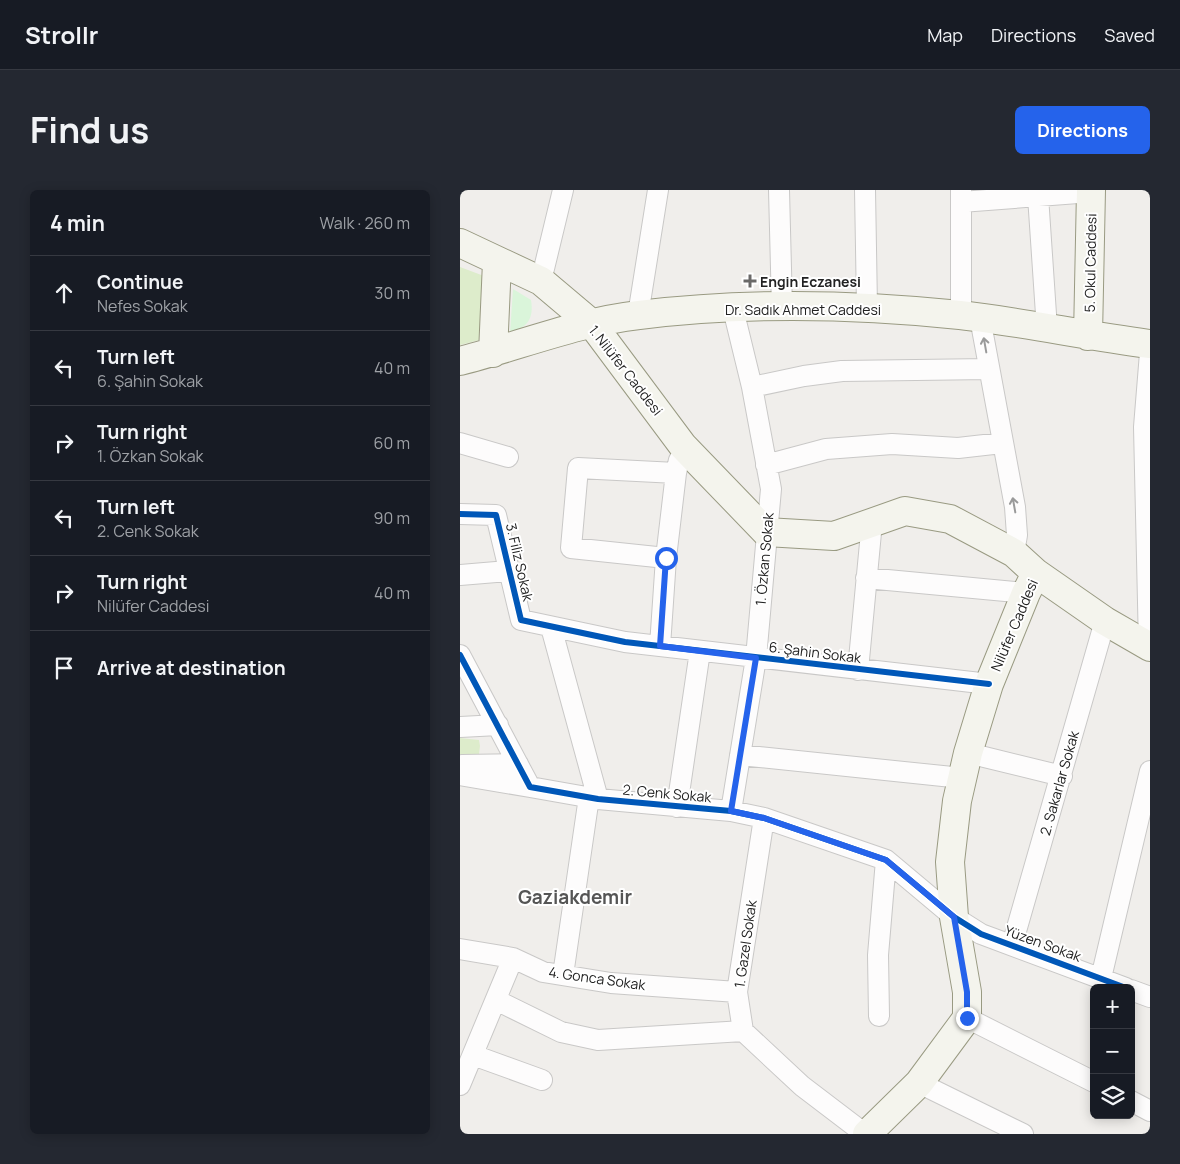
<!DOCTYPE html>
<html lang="en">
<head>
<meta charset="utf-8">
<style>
  body { margin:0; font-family:Manrope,sans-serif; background:#242831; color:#f1f3f6 }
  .controls { position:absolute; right:15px; bottom:15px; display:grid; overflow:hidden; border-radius:8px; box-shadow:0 2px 12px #0003 }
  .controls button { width:45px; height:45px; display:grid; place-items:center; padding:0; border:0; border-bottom:1px solid #363941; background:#171b24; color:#f1f3f6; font:25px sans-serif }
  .stop { position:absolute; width:15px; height:15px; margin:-11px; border:4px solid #2563eb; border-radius:50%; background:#fff }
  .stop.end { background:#2563eb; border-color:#fff; box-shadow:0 1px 5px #0008 }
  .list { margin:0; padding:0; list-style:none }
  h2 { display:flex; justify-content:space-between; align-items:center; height:65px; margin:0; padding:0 20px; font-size:21px }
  h2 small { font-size:16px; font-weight:400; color:#9ea1a6 }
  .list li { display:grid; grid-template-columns:32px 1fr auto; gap:15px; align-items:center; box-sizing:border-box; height:75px; padding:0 20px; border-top:1px solid #363941 }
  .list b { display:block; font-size:19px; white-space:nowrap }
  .list p { margin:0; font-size:16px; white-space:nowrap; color:#9ea1a6 }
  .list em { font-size:16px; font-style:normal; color:#9ea1a6 }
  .icon { flex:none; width:28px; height:28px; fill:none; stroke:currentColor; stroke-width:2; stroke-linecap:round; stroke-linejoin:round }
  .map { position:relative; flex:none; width:690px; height:944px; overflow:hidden; border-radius:8px }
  header { display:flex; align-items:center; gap:30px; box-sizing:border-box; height:70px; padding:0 25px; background:#171b24; border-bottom:1px solid #363941 }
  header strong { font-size:24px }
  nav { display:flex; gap:28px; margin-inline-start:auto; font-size:18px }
  .intro { display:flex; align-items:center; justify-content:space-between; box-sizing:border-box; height:120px; padding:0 30px }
  h1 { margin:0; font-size:35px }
  .button { padding:12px 22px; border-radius:8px; background:#2563eb; color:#fff; font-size:18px; font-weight:700 }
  main { display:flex; gap:30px; padding:0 30px }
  aside { flex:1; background:#171b24; border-radius:8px; box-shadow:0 2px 12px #0003 }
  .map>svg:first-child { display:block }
  .grass { fill:#ddeccb }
  .park { fill:#daf5da }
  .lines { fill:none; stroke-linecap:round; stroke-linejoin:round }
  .street-casing { stroke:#c9c8c7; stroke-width:22 }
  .secondary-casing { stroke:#999a82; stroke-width:30 }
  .street { stroke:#fdfcfc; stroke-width:20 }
  .secondary { stroke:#f4f4ed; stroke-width:28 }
  .cycleway-casing { stroke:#fff; stroke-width:9 }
  .cycleway { stroke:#0057b8; stroke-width:6 }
  .oneway { stroke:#9a9a9a }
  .route { stroke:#2563eb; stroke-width:6 }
  .poi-dot { fill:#6a6968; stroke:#fff; stroke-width:2 }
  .labels { text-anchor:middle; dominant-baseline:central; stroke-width:4; stroke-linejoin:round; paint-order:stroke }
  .street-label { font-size:14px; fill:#222; stroke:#fff }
  .poi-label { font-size:14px; font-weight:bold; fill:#222; stroke:#fff; text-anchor:start }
  .district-label { font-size:19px; font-weight:bold; fill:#555; stroke:#fff }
</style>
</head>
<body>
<header>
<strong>Strollr</strong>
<nav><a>Map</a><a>Directions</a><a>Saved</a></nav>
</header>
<div class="intro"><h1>Find us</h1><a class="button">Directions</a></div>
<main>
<aside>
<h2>4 min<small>Walk · 260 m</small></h2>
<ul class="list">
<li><svg class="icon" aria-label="ahead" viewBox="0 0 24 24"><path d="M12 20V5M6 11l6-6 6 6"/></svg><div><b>Continue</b><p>Nefes Sokak</p></div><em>30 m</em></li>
<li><svg class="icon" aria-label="left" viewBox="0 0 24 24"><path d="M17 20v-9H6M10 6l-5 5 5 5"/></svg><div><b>Turn left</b><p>6. Şahin Sokak</p></div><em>40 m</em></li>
<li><svg class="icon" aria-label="right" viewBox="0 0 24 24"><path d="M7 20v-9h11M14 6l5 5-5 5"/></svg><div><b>Turn right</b><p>1. Özkan Sokak</p></div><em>60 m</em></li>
<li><svg class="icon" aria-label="left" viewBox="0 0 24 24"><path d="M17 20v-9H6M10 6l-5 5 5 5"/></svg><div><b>Turn left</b><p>2. Cenk Sokak</p></div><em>90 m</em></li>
<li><svg class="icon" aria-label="right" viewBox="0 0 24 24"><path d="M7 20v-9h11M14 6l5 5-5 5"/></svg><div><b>Turn right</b><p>Nilüfer Caddesi</p></div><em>40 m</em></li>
<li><svg class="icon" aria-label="arrive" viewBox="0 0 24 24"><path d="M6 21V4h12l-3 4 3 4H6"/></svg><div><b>Arrive at destination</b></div></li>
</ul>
</aside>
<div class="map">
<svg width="690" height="944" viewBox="0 0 690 944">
  <rect width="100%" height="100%" fill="#f0eeeb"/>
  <!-- grass -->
  <path class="grass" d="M0 77 24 86 27 148 0 155Z
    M0 548 19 550 20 556 19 564 12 568H0Z"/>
  <!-- park -->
  <path class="park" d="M53 99 71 110C74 128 68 137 50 143Z"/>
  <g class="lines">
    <!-- street casing -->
    <g class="street-casing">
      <path id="street" d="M319 0 322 118
        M405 0 407 117
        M578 6 587 139
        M501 12 631 2
        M81 91 103 0
        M178 125 198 0
        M501 125V0
        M520 128 555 317 557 345 554 363
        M292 197 344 186 382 181 529 179
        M0 253 48 267
        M306 275 366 259 432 254 498 258 542 253
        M0 324 36 325 61 430 165 452 529 494
        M206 368 111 358 118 278 216 283
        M0 385 48 381
        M406 388 566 403
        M91 437 138 609
        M200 456 206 368 216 283 219 270
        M689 456 684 237 690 163
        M0 465 70 597 138 609 271 621 304 628 426 670 494 727 521 744 666 798
        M398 480 412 332
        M0 537 38 535
        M508 563 602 586
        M280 565 502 588
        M2 575 58 574
        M0 585 70 597
        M217 617 240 461
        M271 621 296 468 311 299 292 197 273 119
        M304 628 277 802 283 841 342 896 405 944
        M552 755 645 431
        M0 759 53 768 83 782 151 793 277 802
        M103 785 129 607
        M641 788 690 581
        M671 800 690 807
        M36 810 101 842 138 850 283 841
        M419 826 418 765 426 670
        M507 828 634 892
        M13 865 82 890
        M459 893 563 944
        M0 895 53 768
        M671 911 690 921"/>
    </g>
    <!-- secondary casing -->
    <g class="secondary-casing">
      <path id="secondary" d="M0 53 81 91 132 134 223 256 306 342 374 346 445 321 490 329 554 363 576 383 566 403 529 494 508 563 497 611 490 672 494 727 507 802V828L459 893 407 944
        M628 146 631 0
        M33 163 37 72
        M0 171C59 156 118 132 179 125 285 112 394 114 500 125 563 132 626 146 690 154
        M576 383 645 431 690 457"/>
    </g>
    <!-- street -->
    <use href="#street" class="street"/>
    <!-- secondary -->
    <use href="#secondary" class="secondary"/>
    <!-- cycleway casing -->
    <g class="cycleway-casing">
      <path id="cycleway" d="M0 324 36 325 61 430 165 452 529 494
        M0 465 70 597 138 609 271 621 304 628 426 670 494 727 521 744 666 798"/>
    </g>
    <!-- cycleway -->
    <use href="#cycleway" class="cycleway"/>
  </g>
  <!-- one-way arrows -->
  <defs><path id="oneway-shaft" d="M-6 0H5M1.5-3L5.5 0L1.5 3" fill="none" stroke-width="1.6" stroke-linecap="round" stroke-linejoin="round" transform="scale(1.25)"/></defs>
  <g class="oneway">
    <use href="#oneway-shaft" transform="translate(525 155) rotate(-100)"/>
    <use href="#oneway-shaft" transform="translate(554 315) rotate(-100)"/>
  </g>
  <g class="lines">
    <!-- route -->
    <path class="route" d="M206 368 200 456 296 468 271 621 304 628 426 670 494 727 507 802V828"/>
  </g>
  <!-- markers -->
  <path class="poi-dot" d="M287.5 83.5h5v5h5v5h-5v5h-5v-5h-5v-5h5z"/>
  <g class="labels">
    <!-- street labels -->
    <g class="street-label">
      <text transform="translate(630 73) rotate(-89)">5. Okul Caddesi</text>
      <text x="343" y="119">Dr. Sadık Ahmet Caddesi</text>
      <text transform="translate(166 180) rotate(52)">1. Nilüfer Caddesi</text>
      <text transform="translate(304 369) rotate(-85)">1. Özkan Sokak</text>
      <text transform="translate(60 372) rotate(77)">3. Filiz Sokak</text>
      <text transform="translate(554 435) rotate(-67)">Nilüfer Caddesi</text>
      <text transform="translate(355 462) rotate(7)">6. Şahin Sokak</text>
      <text transform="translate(599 593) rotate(-74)">2. Sakarlar Sokak</text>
      <text transform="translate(207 603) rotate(5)">2. Cenk Sokak</text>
      <text transform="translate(583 753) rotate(20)">Yüzen Sokak</text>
      <text transform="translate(285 754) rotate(-82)">1. Gazel Sokak</text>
      <text transform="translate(137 788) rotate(8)">4. Gonca Sokak</text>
    </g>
    <!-- poi labels -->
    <g class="poi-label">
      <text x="300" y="91">Engin Eczanesi</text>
    </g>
    <!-- district labels -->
    <g class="district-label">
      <text x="115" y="707">Gaziakdemir</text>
    </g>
  </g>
</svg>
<div class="controls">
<button>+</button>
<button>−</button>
<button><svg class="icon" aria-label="layers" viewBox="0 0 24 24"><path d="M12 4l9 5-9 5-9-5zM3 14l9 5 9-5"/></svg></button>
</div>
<div class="stop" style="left:206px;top:368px"></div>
<div class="stop end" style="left:507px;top:828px"></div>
</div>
</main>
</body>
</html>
